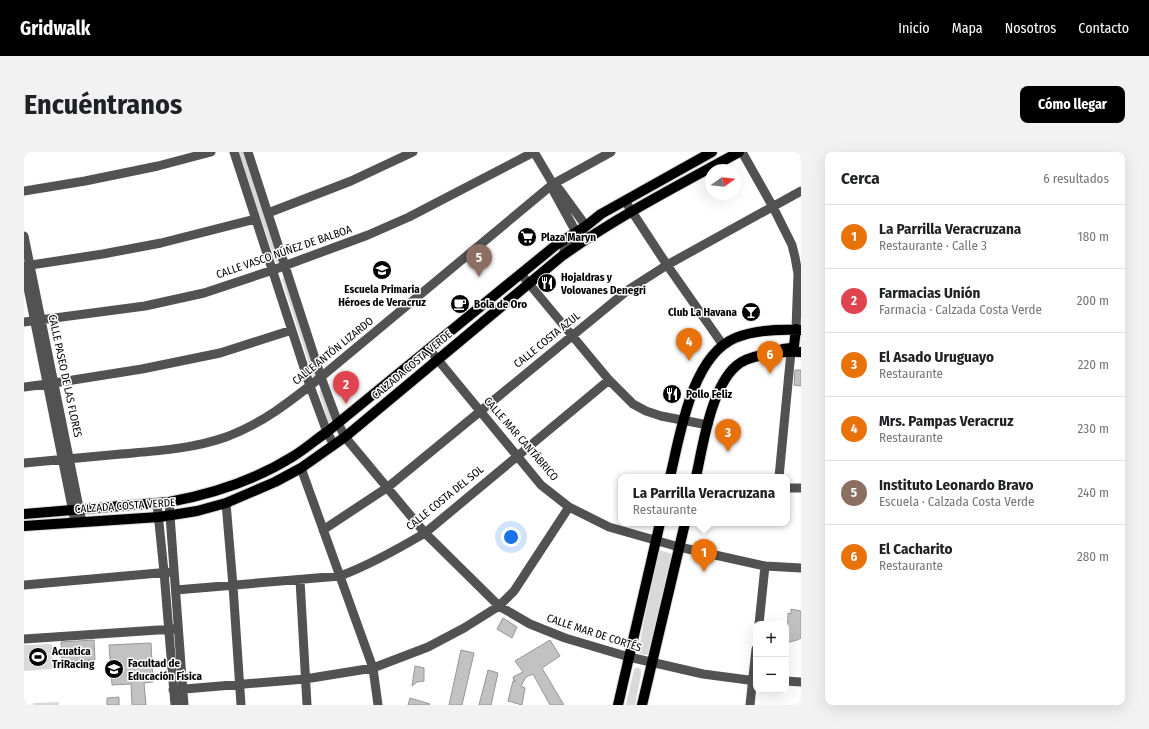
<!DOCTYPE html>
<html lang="es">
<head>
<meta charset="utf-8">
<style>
  body { margin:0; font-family:"Fira Sans Condensed",sans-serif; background:#f2f2f2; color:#202124 }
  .controls { position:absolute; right:12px; bottom:12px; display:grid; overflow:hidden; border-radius:8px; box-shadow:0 4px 16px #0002 }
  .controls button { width:36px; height:36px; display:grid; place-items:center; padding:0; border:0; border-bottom:1px solid #e0e0e0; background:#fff; color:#202124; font:20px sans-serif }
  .compass { position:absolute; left:681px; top:12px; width:36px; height:36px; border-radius:50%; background:#fff; box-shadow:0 4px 16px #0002; rotate:75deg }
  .you { position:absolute; left:487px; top:385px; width:14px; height:14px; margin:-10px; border:3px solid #fff; border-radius:50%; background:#1a73e8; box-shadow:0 0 0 6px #1a73e833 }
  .badge { display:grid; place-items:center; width:26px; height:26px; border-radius:50%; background:#000; color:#fff; font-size:13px; font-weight:700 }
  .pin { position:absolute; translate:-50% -33px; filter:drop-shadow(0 1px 2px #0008) }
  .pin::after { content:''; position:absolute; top:21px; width:14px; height:12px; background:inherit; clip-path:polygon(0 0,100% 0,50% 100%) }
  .popup { position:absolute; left:594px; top:322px; width:172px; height:52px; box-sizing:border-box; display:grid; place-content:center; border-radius:8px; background:#fff; filter:drop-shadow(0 1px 3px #0005); font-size:13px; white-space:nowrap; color:#757577 }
  .popup b { font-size:15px; color:#202124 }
  .popup::after { content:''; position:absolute; left:50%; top:100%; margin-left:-8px; border:8px solid transparent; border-top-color:#fff }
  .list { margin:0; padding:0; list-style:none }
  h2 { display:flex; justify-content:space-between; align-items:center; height:52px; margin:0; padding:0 16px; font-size:17px }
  h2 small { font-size:13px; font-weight:400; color:#757577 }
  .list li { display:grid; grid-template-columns:26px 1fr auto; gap:12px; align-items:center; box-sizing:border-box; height:64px; padding:0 16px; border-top:1px solid #e0e0e0 }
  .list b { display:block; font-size:15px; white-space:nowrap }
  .list p { margin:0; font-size:13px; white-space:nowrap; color:#757577 }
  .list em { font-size:13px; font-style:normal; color:#757577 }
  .map { position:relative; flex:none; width:777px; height:553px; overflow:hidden; border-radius:8px }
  header { display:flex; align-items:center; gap:24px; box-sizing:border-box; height:56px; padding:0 20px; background:#000; color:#fff }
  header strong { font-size:19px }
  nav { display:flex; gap:22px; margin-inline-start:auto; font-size:14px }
  .intro { display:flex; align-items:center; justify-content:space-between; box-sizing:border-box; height:96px; padding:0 24px }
  h1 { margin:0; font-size:28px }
  .button { padding:10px 18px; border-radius:8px; background:#000; color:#fff; font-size:14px; font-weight:700 }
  main { display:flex; gap:24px; padding:0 24px }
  aside { flex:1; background:#fff; border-radius:8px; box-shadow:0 4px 16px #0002 }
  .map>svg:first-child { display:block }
  .green { fill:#d9d9d9 }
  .building { fill:#c2c2c2; stroke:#969696 }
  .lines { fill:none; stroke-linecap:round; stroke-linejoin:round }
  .major-casing { stroke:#dbdbdb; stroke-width:12 }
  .minor { stroke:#525252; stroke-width:9 }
  .major { stroke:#000; stroke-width:10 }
  .labels { text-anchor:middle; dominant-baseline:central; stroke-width:3; stroke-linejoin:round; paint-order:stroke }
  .poi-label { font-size:11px; font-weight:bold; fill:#000; stroke:#fff; text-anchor:start }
  .street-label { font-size:11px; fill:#000; stroke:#fff }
</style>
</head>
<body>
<header>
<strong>Gridwalk</strong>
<nav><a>Inicio</a><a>Mapa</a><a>Nosotros</a><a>Contacto</a></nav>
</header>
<div class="intro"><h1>Encuéntranos</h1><a class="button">Cómo llegar</a></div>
<main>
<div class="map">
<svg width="777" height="553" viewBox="0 0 777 553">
  <rect width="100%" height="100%" fill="#fff"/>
  <!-- green -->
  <path class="green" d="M214 0H220L256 110 252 111Z
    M259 125 262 127 292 223 291 226 289 224 258 128Z
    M296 237 299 239 309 271 305 272 295 240Z
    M635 398 649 402 624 502 622 503 616 502 615 496 628 426Z
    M28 492 29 517 0 519V493Z
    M614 515 617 518V523L611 553H602L610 517Z
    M35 550V553H9V551Z"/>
  <!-- building -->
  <path class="building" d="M771 218H777V234L770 233Z
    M767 457 777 459V486L773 488 766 490H763L764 461 767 462Z
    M479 466 493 475 488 486 473 477Z
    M70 488 71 508 38 510 37 490Z
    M526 488 536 504 518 516 540 553H526L509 522 502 525 497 534 501 536 498 553 484 549 489 529 491 530V528L490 529 489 525 499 520 491 509Z
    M127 491 129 530 120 531 122 553H108L107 532 88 533 85 493Z
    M437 498 450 501 438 553H425Z
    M391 514 400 516V529L393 530 388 534Z
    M464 518 474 521 467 553H455Z
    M95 545V553H83V546Z
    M386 546 406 552 405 553H384Z"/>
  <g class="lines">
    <!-- major casing -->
    <g class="major-casing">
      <path id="major" d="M759 197 767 196 770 194 772 177
        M646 325C656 284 667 205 711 186 730 178 756 177 777 178
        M672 325C679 293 687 236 712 214 725 202 760 199 777 200
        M0 362 145 350C188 342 231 328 268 305 280 298 291 288 303 280L532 93 562 74 577 62 688 0
        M0 374 135 365 173 359 202 351 251 330 277 316 321 285 538 104C594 64 655 33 715 0
        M594 553 636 371
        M618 553 661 371"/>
    </g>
    <!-- minor -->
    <path class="minor" d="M210 0 286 234 303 280 310 293
      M224 0 297 225 314 271 321 285 401 381 475 454 506 472 541 486 605 505 679 522 732 529
      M510 0 529 32 530 40 552 80
      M718 0 749 55 768 93 771 105 774 122 772 177
      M529 32 535 37 562 74C559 77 560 80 558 83 553 90 544 92 540 99
      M0 39 61 29 134 14 187 0
      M601 49 643 113 699 193
      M244 61 327 29 389 0
      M0 84 58 370
      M0 114 79 102 137 91 231 67
      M0 116 51 370
      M497 122 585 228 609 252 622 259 637 264 684 273
      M0 170 121 154 180 141 249 118 344 83 385 65 510 0
      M405 197 517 333 545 355 585 375 655 395 741 414 777 416
      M30 231 118 217 196 201 268 178
      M0 235 23 232
      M0 311C32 308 65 305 97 302 132 299 168 297 202 285 238 272 268 248 297 225L529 32 587 0
      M277 316 349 516 354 553
      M755 325 767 200
      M763 336H777
      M145 350 160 553
      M133 351 140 420 151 553
      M202 351 209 434 217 553
      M299 378 364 335 604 138 643 113 777 39
      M276 428 283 553
      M0 433 146 420
      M152 438 316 424C346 413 374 397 401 381L585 228
      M735 472 741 414
      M0 487 149 477
      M762 529 777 530
      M149 538 281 527 349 516 404 495 440 476 475 454 490 439 545 355
      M726 553 732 497"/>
    <!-- major -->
    <use href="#major" class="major"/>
  </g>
  <!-- icons -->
  <defs>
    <g id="supermarket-disc" transform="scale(1)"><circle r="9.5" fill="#000" stroke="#fff"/><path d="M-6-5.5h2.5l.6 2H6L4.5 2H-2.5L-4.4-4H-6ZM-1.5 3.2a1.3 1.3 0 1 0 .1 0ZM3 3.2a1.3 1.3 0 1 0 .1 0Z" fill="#fff"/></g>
    <g id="school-disc" transform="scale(1)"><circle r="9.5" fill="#000" stroke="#fff"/><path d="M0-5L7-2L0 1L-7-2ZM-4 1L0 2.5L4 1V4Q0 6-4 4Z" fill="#fff"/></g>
    <g id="restaurant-disc" transform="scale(1)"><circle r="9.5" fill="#000" stroke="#fff"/><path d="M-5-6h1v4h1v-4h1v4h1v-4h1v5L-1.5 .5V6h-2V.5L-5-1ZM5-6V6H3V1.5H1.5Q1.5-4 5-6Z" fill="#fff"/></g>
    <g id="cafe-disc" transform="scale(1)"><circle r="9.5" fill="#000" stroke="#fff"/><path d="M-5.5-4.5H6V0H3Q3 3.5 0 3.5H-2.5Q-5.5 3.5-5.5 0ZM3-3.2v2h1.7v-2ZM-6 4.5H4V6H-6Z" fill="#fff"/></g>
    <g id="bar-disc" transform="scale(1)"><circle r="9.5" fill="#000" stroke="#fff"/><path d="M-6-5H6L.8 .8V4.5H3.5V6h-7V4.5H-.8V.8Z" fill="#fff"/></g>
    <g id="stadium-disc" transform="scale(1)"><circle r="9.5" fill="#000" stroke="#fff"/><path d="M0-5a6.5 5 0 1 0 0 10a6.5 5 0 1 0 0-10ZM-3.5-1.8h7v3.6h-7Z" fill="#fff"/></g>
    <g id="university-disc" transform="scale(1)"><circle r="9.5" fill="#000" stroke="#fff"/><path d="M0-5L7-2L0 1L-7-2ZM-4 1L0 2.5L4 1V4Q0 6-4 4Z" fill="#fff"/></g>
  </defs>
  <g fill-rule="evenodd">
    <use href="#supermarket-disc" x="503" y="85"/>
    <use href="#school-disc" x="358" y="118"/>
    <use href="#restaurant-disc" x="523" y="131"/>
    <use href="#cafe-disc" x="436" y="152"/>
    <use href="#bar-disc" x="727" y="160"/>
    <use href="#restaurant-disc" x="648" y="242"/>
    <use href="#stadium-disc" x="14" y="505"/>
    <use href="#university-disc" x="90" y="517"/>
  </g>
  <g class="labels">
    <!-- poi labels -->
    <g class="poi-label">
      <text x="517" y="85">Plaza Maryn</text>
      <text x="537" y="125">Hojaldras y<tspan x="537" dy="13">Volovanes Denegri</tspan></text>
      <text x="358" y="137" text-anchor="middle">Escuela Primaria<tspan x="358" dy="13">Héroes de Veracruz</tspan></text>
      <text x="450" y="152">Bola de Oro</text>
      <text x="713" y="160" text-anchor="end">Club La Havana</text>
      <text x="662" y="242">Pollo Feliz</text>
      <text x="28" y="499">Acuatica<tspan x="28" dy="13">TriRacing</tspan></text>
      <text x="104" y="511">Facultad de<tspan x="104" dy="13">Educación Física</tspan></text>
    </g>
    <!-- street labels -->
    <g class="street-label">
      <text transform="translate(260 100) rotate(-19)">CALLE VASCO NÚÑEZ DE BALBOA</text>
      <text transform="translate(523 188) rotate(-39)">CALLE COSTA AZUL</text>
      <text transform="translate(309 199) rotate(-39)">CALLE ANTÓN LIZARDO</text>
      <text transform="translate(388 213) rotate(-40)">CALZADA COSTA VERDE</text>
      <text transform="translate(41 224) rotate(78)">CALLE PASEO DE LAS FLORES</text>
      <text transform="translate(497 287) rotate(49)">CALLE MAR CANTÁBRICO</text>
      <text transform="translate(421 346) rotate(-39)">CALLE COSTA DEL SOL</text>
      <text transform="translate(101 354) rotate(-4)">CALZADA COSTA VERDE</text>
      <text transform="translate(570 481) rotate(18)">CALLE MAR DE CORTÉS</text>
    </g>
  </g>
</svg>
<div class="controls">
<button>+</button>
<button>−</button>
</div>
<svg class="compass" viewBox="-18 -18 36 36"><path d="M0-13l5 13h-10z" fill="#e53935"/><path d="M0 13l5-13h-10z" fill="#757577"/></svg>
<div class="you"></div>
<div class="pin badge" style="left:680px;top:420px;background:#e8710a">1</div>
<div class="popup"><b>La Parrilla Veracruzana</b>Restaurante</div>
<div class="pin badge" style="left:322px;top:252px;background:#e0444e">2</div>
<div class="pin badge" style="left:704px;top:300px;background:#e8710a">3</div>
<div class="pin badge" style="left:665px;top:209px;background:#e8710a">4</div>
<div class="pin badge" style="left:455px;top:125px;background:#8d6e63">5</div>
<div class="pin badge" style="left:746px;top:222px;background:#e8710a">6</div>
</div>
<aside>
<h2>Cerca<small>6 resultados</small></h2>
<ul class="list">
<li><span class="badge" style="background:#e8710a">1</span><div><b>La Parrilla Veracruzana</b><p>Restaurante · Calle 3</p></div><em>180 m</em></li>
<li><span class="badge" style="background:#e0444e">2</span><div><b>Farmacias Unión</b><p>Farmacia · Calzada Costa Verde</p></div><em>200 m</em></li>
<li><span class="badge" style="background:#e8710a">3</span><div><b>El Asado Uruguayo</b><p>Restaurante</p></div><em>220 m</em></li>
<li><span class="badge" style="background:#e8710a">4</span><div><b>Mrs. Pampas Veracruz</b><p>Restaurante</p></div><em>230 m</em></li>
<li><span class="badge" style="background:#8d6e63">5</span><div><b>Instituto Leonardo Bravo</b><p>Escuela · Calzada Costa Verde</p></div><em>240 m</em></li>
<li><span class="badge" style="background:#e8710a">6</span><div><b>El Cacharito</b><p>Restaurante</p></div><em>280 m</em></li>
</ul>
</aside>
</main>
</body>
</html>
